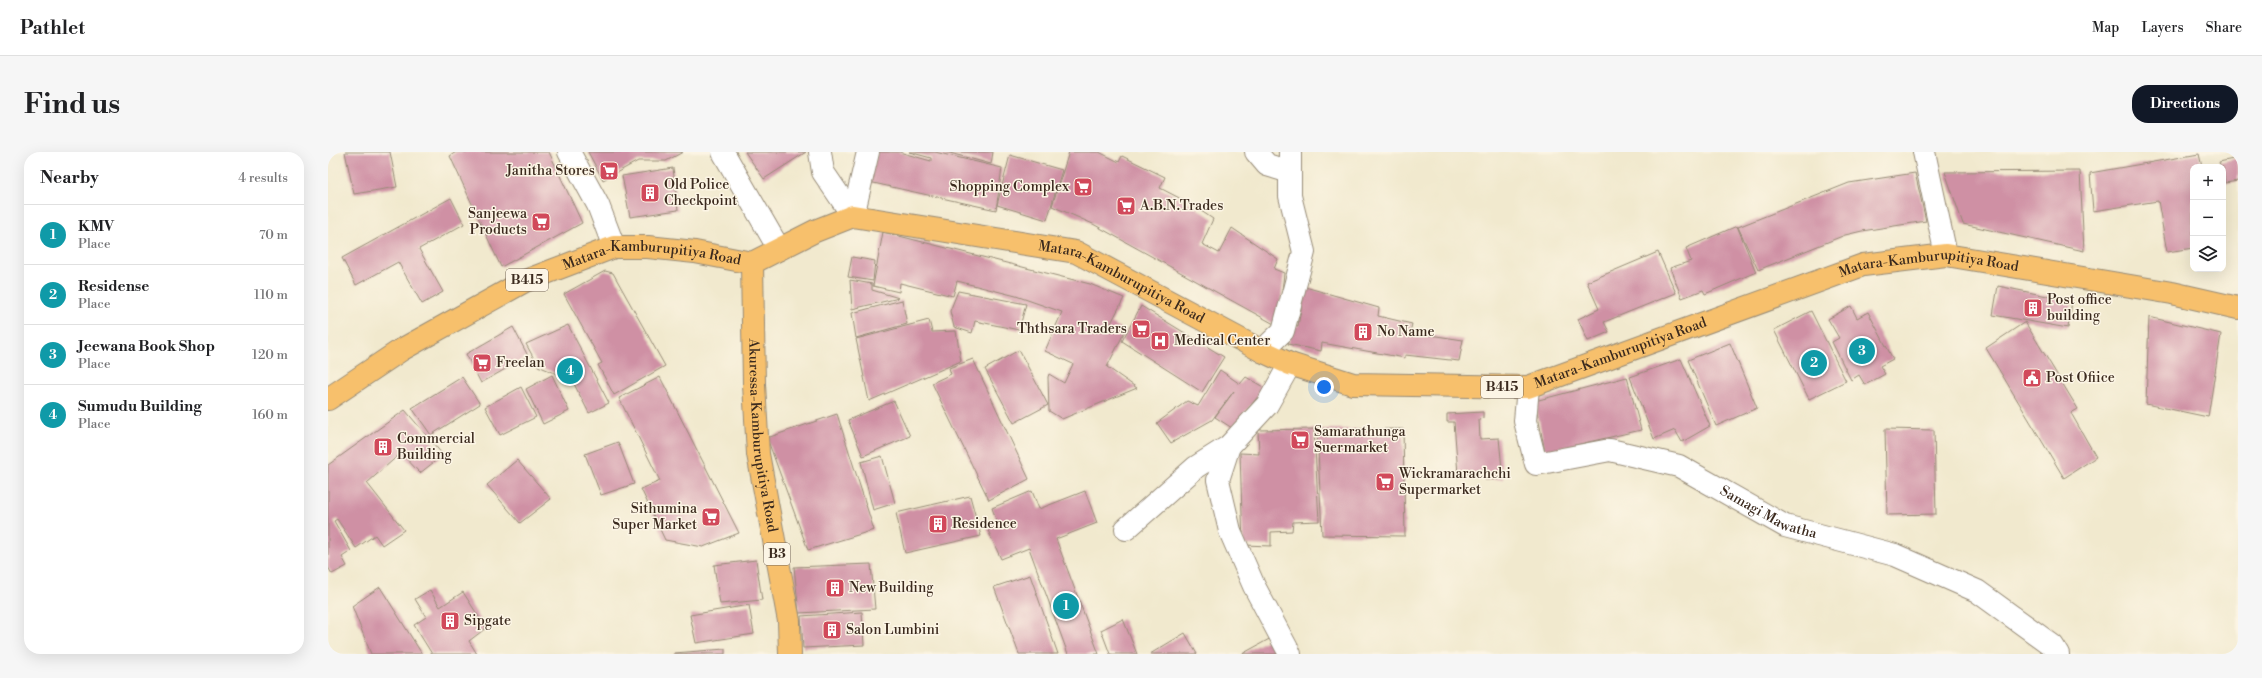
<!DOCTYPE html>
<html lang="en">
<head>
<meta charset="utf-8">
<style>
  body { margin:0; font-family:"Libre Bodoni",serif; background:#f6f6f6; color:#202124 }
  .controls { position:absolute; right:12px; top:12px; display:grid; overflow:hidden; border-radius:8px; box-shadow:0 4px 16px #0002 }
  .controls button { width:36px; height:36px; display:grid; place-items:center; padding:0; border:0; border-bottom:1px solid #e0e0e0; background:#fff; color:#202124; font:20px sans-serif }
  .you { position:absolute; left:996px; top:235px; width:14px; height:14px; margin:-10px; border:3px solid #fff; border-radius:50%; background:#1a73e8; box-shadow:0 0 0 6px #1a73e833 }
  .badge { display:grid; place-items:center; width:26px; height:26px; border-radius:50%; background:#111827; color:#fff; font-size:13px; font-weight:700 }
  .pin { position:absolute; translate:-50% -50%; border:2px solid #fff; box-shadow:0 1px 4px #0006 }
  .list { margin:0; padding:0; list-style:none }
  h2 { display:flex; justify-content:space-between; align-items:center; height:52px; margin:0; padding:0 16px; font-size:17px }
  h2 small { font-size:13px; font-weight:400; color:#757577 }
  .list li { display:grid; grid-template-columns:26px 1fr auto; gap:12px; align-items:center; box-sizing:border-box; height:60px; padding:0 16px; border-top:1px solid #e0e0e0 }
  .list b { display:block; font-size:15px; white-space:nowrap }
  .list p { margin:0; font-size:13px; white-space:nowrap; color:#757577 }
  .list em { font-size:13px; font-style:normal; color:#757577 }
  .icon { flex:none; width:22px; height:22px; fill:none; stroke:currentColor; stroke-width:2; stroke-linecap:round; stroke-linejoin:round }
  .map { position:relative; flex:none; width:1910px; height:502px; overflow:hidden; border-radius:16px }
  header { display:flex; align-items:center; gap:24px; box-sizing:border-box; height:56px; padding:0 20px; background:#fff; border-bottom:1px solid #e0e0e0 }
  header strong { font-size:19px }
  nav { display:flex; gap:22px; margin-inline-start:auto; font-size:14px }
  .intro { display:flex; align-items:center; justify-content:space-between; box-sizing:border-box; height:96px; padding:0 24px }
  h1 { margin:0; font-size:28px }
  .button { padding:10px 18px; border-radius:16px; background:#111827; color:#fff; font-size:14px; font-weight:700 }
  main { display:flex; gap:24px; padding:0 24px }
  aside { flex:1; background:#fff; border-radius:16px; box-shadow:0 4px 16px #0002 }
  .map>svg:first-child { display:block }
  .building { fill:#cf90a4 }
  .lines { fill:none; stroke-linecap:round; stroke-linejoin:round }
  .street-casing { stroke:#968a76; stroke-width:24 }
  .primary-casing { stroke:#968a76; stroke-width:24 }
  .street { stroke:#fff; stroke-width:22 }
  .primary { stroke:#f7c06c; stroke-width:22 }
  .labels { text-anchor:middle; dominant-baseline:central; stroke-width:3; stroke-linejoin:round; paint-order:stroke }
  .shield { fill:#fcf5e5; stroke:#75675a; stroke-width:1 }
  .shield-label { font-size:13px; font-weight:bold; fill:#3b2a1e }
  .poi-label { font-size:14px; fill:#3b2a1e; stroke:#fcf5e5; text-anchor:start }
  .street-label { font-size:14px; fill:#3b2a1e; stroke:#fcf5e5 }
</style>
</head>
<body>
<header>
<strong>Pathlet</strong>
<nav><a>Map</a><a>Layers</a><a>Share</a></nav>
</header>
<div class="intro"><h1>Find us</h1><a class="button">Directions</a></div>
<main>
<aside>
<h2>Nearby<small>4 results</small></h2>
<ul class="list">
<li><span class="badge" style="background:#0f9aa8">1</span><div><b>KMV</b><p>Place</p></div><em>70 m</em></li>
<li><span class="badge" style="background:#0f9aa8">2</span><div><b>Residense</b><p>Place</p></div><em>110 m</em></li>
<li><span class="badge" style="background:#0f9aa8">3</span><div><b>Jeewana Book Shop</b><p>Place</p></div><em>120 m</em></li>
<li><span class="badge" style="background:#0f9aa8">4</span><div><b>Sumudu Building</b><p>Place</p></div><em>160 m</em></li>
</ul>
</aside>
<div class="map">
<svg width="1910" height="502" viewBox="0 0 1910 502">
  <rect width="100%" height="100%" fill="#fcf5e5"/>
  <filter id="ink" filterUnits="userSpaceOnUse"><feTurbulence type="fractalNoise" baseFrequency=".025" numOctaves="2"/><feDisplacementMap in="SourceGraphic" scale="8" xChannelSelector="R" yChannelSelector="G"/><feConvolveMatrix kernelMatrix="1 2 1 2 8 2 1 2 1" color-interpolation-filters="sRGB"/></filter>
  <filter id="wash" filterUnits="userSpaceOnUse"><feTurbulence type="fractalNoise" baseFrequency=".012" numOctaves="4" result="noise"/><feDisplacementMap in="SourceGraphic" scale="16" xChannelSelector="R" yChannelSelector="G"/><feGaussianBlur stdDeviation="0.9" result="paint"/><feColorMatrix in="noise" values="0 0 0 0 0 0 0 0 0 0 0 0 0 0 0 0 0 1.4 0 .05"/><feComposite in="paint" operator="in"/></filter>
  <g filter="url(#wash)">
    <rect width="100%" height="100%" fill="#f1e9ce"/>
    <g id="blocks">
      <!-- building -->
      <path class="building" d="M17 0H62L69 35 26 42Z
        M128 0H221L254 71 173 115 122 4Z
        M260 0H355L338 9H310L275 28Z
        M417 0H478L436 27Z
        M549 0H571L603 9V6L581 0H607L674 16 668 58 541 30Z
        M618 0H665L663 12Z
        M741 0H771L791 10 794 4 837 25 832 36 863 52 885 67 874 92 891 101 904 76 950 107 946 117 956 121 952 158 946 172 765 72 724 54Z
        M1871 2 1874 15H1865V96L1839 100 1830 49 1765 59 1762 21Z
        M682 3 734 18 719 68 669 53Z
        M1910 6V29L1897 31 1895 15H1893L1891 10Z
        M345 16 350 58 302 65 294 24Z
        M1752 19 1756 99 1635 72 1617 20Z
        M1587 21 1598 69 1534 79 1517 83 1430 118 1410 75 1521 31Z
        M123 46 136 72 91 97 115 140 94 152 70 110 28 133 14 106Z
        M1409 74 1428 120 1377 142 1375 138 1354 146 1342 116 1363 109 1358 96Z
        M555 80 762 132 796 146 783 171 797 179 779 215 809 236 734 267 721 259 720 225 721 222 736 231 745 212 717 199 734 160 688 144 629 129 625 144 572 131 571 140 545 134Z
        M1330 100 1348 141 1276 170 1281 180 1260 189 1250 167 1271 157 1259 130Z
        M524 105 547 109 545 129 520 125Z
        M277 119 285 121 337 214 286 243 270 213 274 211 236 142Z
        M522 128 544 132V138L571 146 524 157Z
        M1670 134 1744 149 1740 176 1665 163Z
        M977 135 1051 156 1050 164 1084 172 1082 180 1135 188 1131 209 1077 203V206L994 191 993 199 960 192 965 173 970 174Z
        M630 139 698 152 691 178 647 169 644 181 626 175 622 159Z
        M574 148 579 172 528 186 524 161Z
        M813 154 896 205 874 240 794 189Z
        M1523 154 1529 166 1540 160 1565 207 1552 214 1557 222 1537 233 1531 223 1523 228 1504 190 1511 186 1500 167Z
        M1483 159 1518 229 1481 247 1446 178Z
        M1821 165 1893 182 1880 265 1818 252Z
        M601 168 604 180 628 179 633 209 541 249 528 187Z
        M1697 170 1750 257 1743 261 1768 305 1736 326 1658 196Z
        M240 173 281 251 261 261 244 228 210 214 198 192Z
        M185 175 200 204 153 231 138 202Z
        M1402 191 1429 256 1388 274 1360 208Z
        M691 198 720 253 686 271 657 217Z
        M645 207 701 327 661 348 604 231 623 222 621 216Z
        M1353 207 1382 274 1354 290 1347 278 1326 287 1302 225Z
        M892 218 912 232 918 225 937 236 904 276 887 265 906 239 884 268 843 291 829 271 859 249 870 254Z
        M224 223 241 259 215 272 198 237Z
        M134 225 152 252 103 283 84 256Z
        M332 225 411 381 375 395 337 388 313 337 332 329 291 246Z
        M1299 225 1313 278 1217 300 1207 249Z
        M193 235 208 265 172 283 157 255Z
        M566 249 582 284 535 304 520 268Z
        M77 258 115 303 92 321 73 301 39 331 76 378 54 393 47 383 28 396 9 367 6 369 23 399 14 405 19 414 4 422 0 415V313Z
        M1155 260V266L1151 267 1152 287 1171 286 1175 327 1157 328 1156 320 1130 322 1126 270H1119V262Z
        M509 262 546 378 480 398 439 286Z
        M986 277 991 369 965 370 964 379 943 380V394L915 393 912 301 931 302 930 278Z
        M989 277H1075L1077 384 994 383Z
        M1557 277 1606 278 1608 362 1559 363Z
        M290 290 306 332 273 343 257 302Z
        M554 304 567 351 545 358 533 310Z
        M189 308 223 347 192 371 159 333Z
        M704 339 711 357 757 339 769 371 728 387 771 502H740L701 396 673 407 658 374 669 370 664 356Z
        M642 344 653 384 577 401 568 361Z
        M428 408 434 448 392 452 386 413Z
        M543 412 547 457 471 461 466 415Z
        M702 423 730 502H691L666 435Z
        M52 435 94 502H43L24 454Z
        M102 438 112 455 135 440 158 476 141 489 149 502H104L86 473 98 465 87 447Z
        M421 453 426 482 368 491 362 463Z
        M534 460 536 493 475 496 473 464Z
        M795 467 809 502H782L773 478Z
        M857 481 869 502H822Z
        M945 485 954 502H914Z
        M397 497V502H346V501Z"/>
    </g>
  </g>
  <g filter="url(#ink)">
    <use href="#blocks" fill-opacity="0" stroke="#968a76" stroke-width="1"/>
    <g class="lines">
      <!-- street casing -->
      <g class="street-casing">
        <g id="street">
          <path d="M241 0 270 53 286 95"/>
          <path d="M395 0 451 97"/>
          <path d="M492 0 495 20 525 64"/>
          <path d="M928 0 939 13 962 20"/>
          <path d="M1596 0 1618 103"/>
          <path d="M525 64 540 0"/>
          <path d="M934 199 955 179 976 100 962 44V0"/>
          <path id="s1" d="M1200 235 1197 269 1208 312 1282 298 1351 314 1457 374 1567 403 1649 439 1725 494 1730 502"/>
          <path d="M901 294 890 328 902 379 926 434 962 502"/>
          <path d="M798 377 868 315 901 294 939 253 962 212"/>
        </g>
      </g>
      <!-- primary casing -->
      <g class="primary-casing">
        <g id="primary">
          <path id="s2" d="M424 111 426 232 430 302 461 469 462 502"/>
          <path id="s3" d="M0 247 73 198 197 129 286 95H320L367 100 424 111 487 79 525 64 748 100 934 199 962 212 1025 232 1200 235 1535 113 1618 103 1844 141 1910 156"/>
        </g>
      </g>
      <!-- street -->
      <use href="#street" class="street"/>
      <!-- primary -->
      <use href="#primary" class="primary"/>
    </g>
  </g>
  <!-- icons -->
  <defs>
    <g id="supermarket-square" transform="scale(1)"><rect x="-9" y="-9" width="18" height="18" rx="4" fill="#d1495b" stroke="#fcf5e5"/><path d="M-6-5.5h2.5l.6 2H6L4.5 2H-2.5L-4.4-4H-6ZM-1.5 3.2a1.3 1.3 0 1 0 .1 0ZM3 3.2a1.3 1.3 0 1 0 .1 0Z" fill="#fff"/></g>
    <g id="building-square" transform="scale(1)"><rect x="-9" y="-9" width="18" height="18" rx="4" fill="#d1495b" stroke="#fcf5e5"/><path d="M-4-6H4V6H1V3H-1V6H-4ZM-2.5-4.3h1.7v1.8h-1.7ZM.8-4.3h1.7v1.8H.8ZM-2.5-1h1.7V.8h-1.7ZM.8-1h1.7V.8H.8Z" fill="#fff"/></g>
    <g id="hospital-square" transform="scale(1)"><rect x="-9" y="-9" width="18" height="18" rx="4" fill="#d1495b" stroke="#fcf5e5"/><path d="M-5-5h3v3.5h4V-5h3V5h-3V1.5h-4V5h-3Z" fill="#fff"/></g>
    <g id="civic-square" transform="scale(1)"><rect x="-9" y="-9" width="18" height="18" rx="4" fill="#d1495b" stroke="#fcf5e5"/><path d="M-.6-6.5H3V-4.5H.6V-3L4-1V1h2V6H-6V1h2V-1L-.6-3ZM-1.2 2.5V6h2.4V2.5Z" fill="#fff"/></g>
  </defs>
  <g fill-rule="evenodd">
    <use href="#supermarket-square" x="281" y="19"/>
    <use href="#supermarket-square" x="755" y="35"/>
    <use href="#building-square" x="322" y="41"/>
    <use href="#supermarket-square" x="798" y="54"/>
    <use href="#supermarket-square" x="213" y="70"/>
    <use href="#building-square" x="1705" y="156"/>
    <use href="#supermarket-square" x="813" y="177"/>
    <use href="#building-square" x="1035" y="180"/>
    <use href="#hospital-square" x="832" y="189"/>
    <use href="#supermarket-square" x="154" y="211"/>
    <use href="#civic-square" x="1704" y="226"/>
    <use href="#supermarket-square" x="972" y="288"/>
    <use href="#building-square" x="55" y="295"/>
    <use href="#supermarket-square" x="1057" y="330"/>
    <use href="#supermarket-square" x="383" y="365"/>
    <use href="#building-square" x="610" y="372"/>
    <use href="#building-square" x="507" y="436"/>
    <use href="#building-square" x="122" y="469"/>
    <use href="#building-square" x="504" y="478"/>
  </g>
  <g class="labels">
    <!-- shield labels -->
    <g class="shield">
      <rect x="178" y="117" width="42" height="22" rx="3"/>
      <rect x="1153" y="224" width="42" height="22" rx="3"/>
      <rect x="436" y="391" width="26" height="22" rx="3"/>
    </g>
    <g class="shield-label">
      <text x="199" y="128">B415</text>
      <text x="1174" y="235">B415</text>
      <text x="449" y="402">B3</text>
    </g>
    <!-- poi labels -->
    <g class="poi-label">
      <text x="267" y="19" text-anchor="end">Janitha Stores</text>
      <text x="336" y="33">Old Police<tspan x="336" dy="16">Checkpoint</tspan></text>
      <text x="741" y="35" text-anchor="end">Shopping Complex</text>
      <text x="812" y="54">A.B.N.Trades</text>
      <text x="199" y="62" text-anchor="end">Sanjeewa<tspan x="199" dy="16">Products</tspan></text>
      <text x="1719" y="148">Post office<tspan x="1719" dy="16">building</tspan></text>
      <text x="799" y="177" text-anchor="end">Ththsara Traders</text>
      <text x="1049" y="180">No Name</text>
      <text x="846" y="189">Medical Center</text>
      <text x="168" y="211">Freelan</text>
      <text x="1718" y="226">Post Ofiice</text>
      <text x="986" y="280">Samarathunga<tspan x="986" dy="16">Suermarket</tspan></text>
      <text x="69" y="287">Commercial<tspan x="69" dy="16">Building</tspan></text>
      <text x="1071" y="322">Wickramarachchi<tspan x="1071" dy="16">Supermarket</tspan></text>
      <text x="369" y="357" text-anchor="end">Sithumina<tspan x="369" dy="16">Super Market</tspan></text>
      <text x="624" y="372">Residence</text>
      <text x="521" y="436">New Building</text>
      <text x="136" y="469">Sipgate</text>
      <text x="518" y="478">Salon Lumbini</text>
    </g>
    <!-- street labels -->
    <g class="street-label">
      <text stroke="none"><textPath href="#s3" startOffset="362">Matara-Kamburupitiya Road</textPath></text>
      <text stroke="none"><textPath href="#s3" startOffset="1707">Matara-Kamburupitiya Road</textPath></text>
      <text stroke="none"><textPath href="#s3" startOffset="855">Matara-Kamburupitiya Road</textPath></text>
      <text stroke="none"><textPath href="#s3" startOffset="1383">Matara-Kamburupitiya Road</textPath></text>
      <text stroke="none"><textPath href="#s2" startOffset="173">Akuressa-Kamburupitiya Road</textPath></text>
      <text stroke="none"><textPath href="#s1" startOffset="326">Samagi Mawatha</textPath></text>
    </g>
  </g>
</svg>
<div class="controls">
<button>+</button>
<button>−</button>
<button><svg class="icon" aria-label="layers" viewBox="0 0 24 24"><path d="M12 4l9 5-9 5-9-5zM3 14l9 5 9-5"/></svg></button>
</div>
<div class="you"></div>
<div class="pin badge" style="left:738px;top:454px;background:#0f9aa8">1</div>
<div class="pin badge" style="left:1486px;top:211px;background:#0f9aa8">2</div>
<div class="pin badge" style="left:1534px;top:199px;background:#0f9aa8">3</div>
<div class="pin badge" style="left:242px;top:219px;background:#0f9aa8">4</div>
</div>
</main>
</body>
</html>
